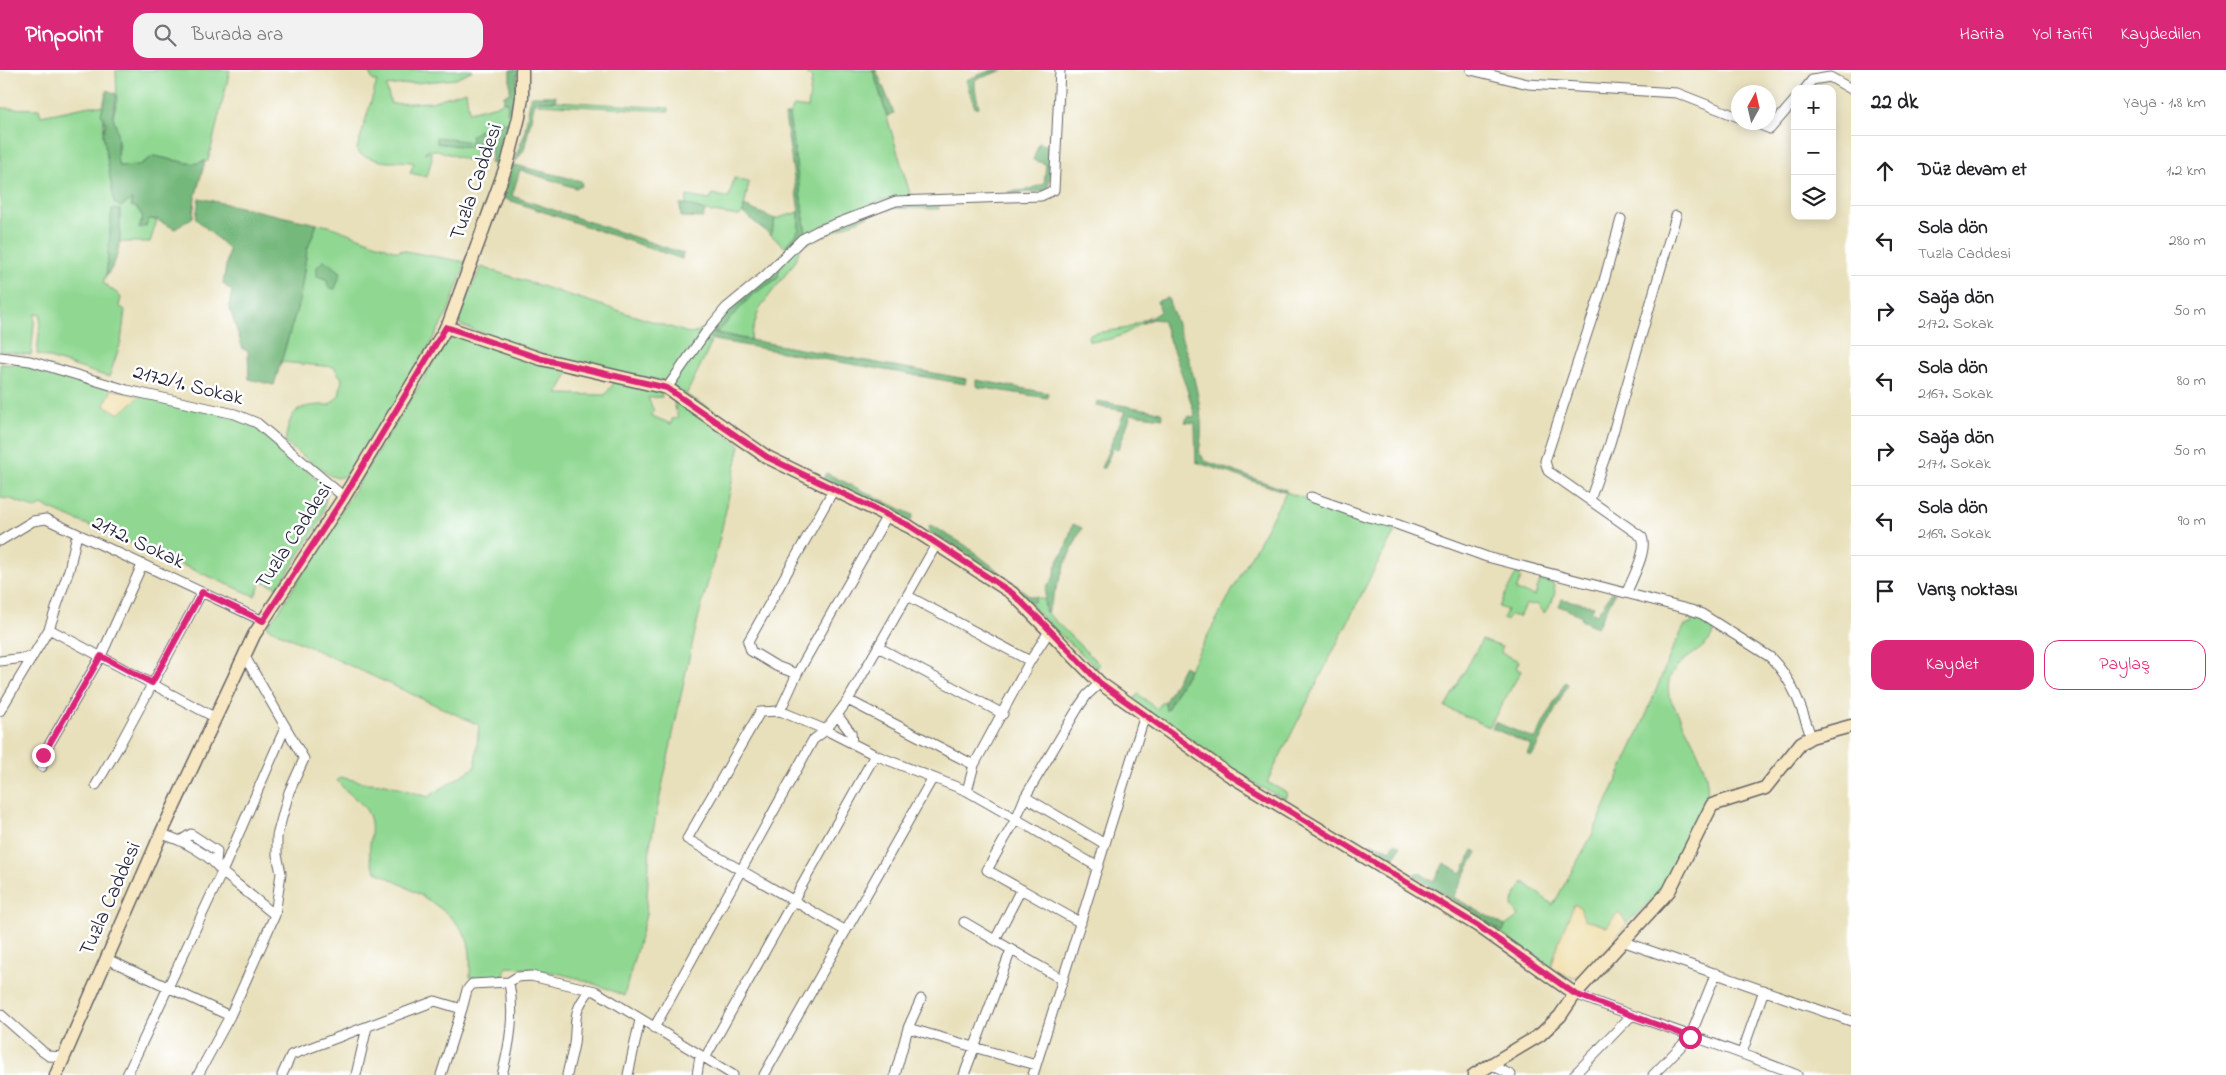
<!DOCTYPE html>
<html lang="tr">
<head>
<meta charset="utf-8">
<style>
  body { margin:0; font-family:"Indie Flower",sans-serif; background:#f2f2f2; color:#202124 }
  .controls { position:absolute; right:15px; top:15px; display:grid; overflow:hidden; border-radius:10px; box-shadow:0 2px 12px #0003 }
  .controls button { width:45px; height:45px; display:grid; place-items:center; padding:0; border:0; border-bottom:1px solid #e0e0e0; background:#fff; color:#202124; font:25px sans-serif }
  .compass { position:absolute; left:1731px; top:15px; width:45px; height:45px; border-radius:50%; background:#fff; box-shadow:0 2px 12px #0003; rotate:8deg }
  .stop { position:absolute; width:15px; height:15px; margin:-11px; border:4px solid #db2777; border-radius:50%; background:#fff }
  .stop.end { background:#db2777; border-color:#fff; box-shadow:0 1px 5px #0008 }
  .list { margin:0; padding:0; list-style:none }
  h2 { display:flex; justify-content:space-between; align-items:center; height:65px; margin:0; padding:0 20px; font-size:21px }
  h2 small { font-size:16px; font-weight:400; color:#757577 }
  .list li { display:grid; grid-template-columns:32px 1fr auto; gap:15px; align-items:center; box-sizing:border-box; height:70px; padding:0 20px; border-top:1px solid #e0e0e0 }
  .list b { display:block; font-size:19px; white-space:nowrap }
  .list p { margin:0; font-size:16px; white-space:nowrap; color:#757577 }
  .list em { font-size:16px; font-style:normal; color:#757577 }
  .actions { display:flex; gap:10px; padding:15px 20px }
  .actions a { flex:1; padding:11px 0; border:1px solid #db2777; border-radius:15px; text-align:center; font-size:18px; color:#db2777 }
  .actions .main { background:#db2777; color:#fff }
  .icon { flex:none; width:28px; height:28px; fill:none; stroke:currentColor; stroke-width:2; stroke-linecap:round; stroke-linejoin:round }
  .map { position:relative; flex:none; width:1851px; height:1005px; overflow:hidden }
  header { display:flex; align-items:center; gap:30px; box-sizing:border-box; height:70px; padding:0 25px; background:#db2777; color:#fff }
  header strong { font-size:24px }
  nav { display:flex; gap:28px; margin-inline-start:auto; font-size:18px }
  .search { width:350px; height:45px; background:#f2f2f2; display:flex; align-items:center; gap:12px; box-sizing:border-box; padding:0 18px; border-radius:15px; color:#757577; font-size:19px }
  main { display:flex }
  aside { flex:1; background:#fff }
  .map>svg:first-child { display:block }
  .green { fill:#90d892; stroke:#597d66 }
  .forest { fill:#74b87c; stroke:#4b6d5c }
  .sand { fill:#eeda9e; stroke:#887e6c }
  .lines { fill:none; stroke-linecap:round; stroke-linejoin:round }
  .street-casing { stroke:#676468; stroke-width:11 }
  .secondary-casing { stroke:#676468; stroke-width:15 }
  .street { stroke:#fff; stroke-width:9 }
  .secondary { stroke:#f7e8c3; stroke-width:12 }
  .route { stroke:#db2777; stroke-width:6 }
  .labels { text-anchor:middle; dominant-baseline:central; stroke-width:5; stroke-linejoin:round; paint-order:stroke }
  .street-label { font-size:21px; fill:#22223b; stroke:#fff }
</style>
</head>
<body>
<header>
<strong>Pinpoint</strong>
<div class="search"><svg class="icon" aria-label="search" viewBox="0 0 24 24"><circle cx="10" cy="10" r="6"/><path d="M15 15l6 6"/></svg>Burada ara</div>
<nav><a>Harita</a><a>Yol tarifi</a><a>Kaydedilen</a></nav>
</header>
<main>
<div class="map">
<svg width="1851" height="1005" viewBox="0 0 1851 1005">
  <rect width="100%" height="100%" fill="#fff"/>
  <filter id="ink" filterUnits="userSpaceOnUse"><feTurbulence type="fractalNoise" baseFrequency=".02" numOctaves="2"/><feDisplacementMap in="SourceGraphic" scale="10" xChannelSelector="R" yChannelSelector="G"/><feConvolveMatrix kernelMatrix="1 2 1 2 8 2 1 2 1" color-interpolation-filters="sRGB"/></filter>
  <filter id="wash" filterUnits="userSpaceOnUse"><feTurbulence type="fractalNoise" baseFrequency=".0096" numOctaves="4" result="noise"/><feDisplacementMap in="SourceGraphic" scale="20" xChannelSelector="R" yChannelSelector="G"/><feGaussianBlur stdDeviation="1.12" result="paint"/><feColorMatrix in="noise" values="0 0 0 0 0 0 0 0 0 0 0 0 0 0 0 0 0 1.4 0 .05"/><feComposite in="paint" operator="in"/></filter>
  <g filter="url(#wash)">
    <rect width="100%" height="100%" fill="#e8e0bb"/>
    <!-- green -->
    <path class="green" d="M116 0H230L208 91 193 94 154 86 139 95 119 96 116 86 119 76 113 46 117 31Z
      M368 0H473L456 9 386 16 391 34 431 32 466 21 469 42 501 34 504 31 508 32 513 45 511 53 473 72 437 73 478 78 475 93 437 80 425 81V83L431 82 432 88 427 107 410 103 414 93C402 90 401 92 390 92 380 92 367 87 358 83L357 79 377 11H373Z
      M807 0H873L911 127 882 130 806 163 789 45 794 36 808 38 812 7 807 6Z
      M539 31H555L669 38V41L538 34Z
      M90 36H103C101 47 106 52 103 64L128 130H132L143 147 140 158 149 149 157 150 150 172H120V140L111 145C110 167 112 193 103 213L118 224 121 228 119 236 125 240 121 272 109 307 37 284 41 245 35 244 31 285 0 281V38L39 39 41 46Z
      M734 108 749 112 743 143 739 146 705 141 686 134 687 126 710 130 712 124 729 128Z
      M489 122 492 123 447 244 401 326 350 404 338 408 331 406 285 373C290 339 296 335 329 335L339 326 342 309 334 297 281 292 300 228 307 180 317 154 329 156 399 182 400 180 465 192Z
      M939 136V139H935L886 138 801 176 795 192 759 239 750 270 710 261 752 225 778 208 779 198 803 170 885 137Z
      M799 142V160L787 174V179L771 165 775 149Z
      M481 197 692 264 707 257 671 307 662 311 566 293 460 255 459 247Z
      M1150 246C1132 262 1114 272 1089 271L1088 266 1090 264 1128 258Z
      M451 264 570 300 557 324 605 325 617 309 661 320 662 327 648 328 654 341 650 345 671 354 672 349 678 348 674 333 676 329 740 375 720 467 697 553 686 601 650 775 646 845 624 926C585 908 549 899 506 897L504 906 493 909 470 907C470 893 472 878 465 865 450 837 404 816 377 802 361 782 377 766 369 745 363 731 346 724 337 710L340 707 367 713 386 714 428 727 475 697 479 655 266 557 281 538Z
      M707 266 711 268 709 278 686 325 706 336 784 390 769 384 671 315Z
      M0 294 29 295 57 305 140 326 208 340 244 351 259 359 320 412 327 423 321 450 278 518 262 511 255 526 41 435 36 439 11 429 0 428Z
      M1286 422 1368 451 1397 458 1375 498 1267 712 1287 723 1285 729 1260 717 1133 631 1138 624 1157 639 1163 631 1167 640Z
      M1518 500 1521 501 1519 507 1521 508 1516 520 1535 526 1540 510 1553 513 1555 522 1552 532 1544 543 1537 534 1525 535 1519 547 1510 545 1506 551 1503 549 1507 540 1499 537Z
      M1036 527 1044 530 1045 541 1100 595 1097 598 1041 547 1028 531 1034 532Z
      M1690 543 1705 550 1714 560 1713 566C1697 589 1663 591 1669 626 1682 653 1715 701 1706 731L1666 813 1656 826 1627 853 1618 843 1608 857 1584 849 1580 837 1559 871 1551 898 1432 816 1502 862 1505 856 1519 846 1512 836 1516 823 1524 812 1553 835 1592 765 1645 648 1672 580 1685 555 1692 554Z
      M1482 570 1502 577 1501 583 1519 591 1516 598 1521 601 1489 657 1445 637Z"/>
    <!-- forest -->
    <path class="forest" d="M510 0H518L513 45 507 43 508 32 504 31V25L510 23Z
      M873 0H876L894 43 887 46Z
      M992 0H1003L975 10V19L979 37 975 38 966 10Z
      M107 20 116 24C117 32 114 36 113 44 113 49 116 54 117 60 119 72 115 84 119 96L139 95 154 86 193 94 205 91 195 128 193 147 175 159 157 150 149 149 146 156 139 158 143 147 137 138 131 136 132 130 120 137 114 132 103 64 106 53 101 44Z
      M531 26H556L555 31H535L524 80 516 91H514L524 66Z
      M785 45H789L806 163 788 178 787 174 799 160V142Z
      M492 51 511 53 500 96 490 93 492 80 437 73 436 67 472 72 471 66Z
      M1039 73 1051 77 1049 96 1052 97 1048 116 1044 121 1009 124 1008 122 1026 120 1044 114 1046 94 1033 90Z
      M515 95 581 111 582 116 576 118 520 100 512 126 679 182 683 183 682 189 503 128 512 97Z
      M199 128 317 154 307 180 300 228 274 315 249 309 248 281 243 279 229 236 232 221 223 214 229 179 196 149Z
      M680 134H686L705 141 703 148 681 147Z
      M744 136 775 149 771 165 743 143Z
      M112 139 120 140C120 163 122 188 106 206Z
      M324 190 341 202 335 219 329 218 326 209 317 206V197Z
      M779 198 778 208 752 225 718 262 712 259 726 242Z
      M1168 228C1183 274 1209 334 1199 382L1205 391 1286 420V422L1196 392 1195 353 1185 352 1188 346 1194 347 1195 345 1184 310 1162 250 1152 249 1141 254 1161 241 1157 231Z
      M710 261 717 264 966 309 965 314 714 270 707 266Z
      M976 310 1048 323 1047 328 978 317 976 314Z
      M1097 331 1161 342 1163 348 1131 344 1118 380 1113 378 1104 398H1101L1125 341 1096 336Z
      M826 403 913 445 910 453 823 409Z
      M1073 454 1082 458 1067 489 1047 543 1044 530 1047 515C1052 511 1057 504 1055 497L1065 479Z
      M930 455 965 475 1030 526 1036 527 1034 532 1028 531 958 477 928 461Z
      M1612 522 1615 523 1597 557 1581 550 1582 546 1559 536 1562 529 1594 536 1591 542 1597 544Z
      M1184 596 1189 599 1166 641 1165 632Z
      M1565 612 1568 614 1532 686 1527 684 1531 675 1492 658 1495 652 1535 669Z
      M1372 773 1391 780 1395 773 1400 776 1393 792 1390 793C1384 788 1376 785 1369 779Z
      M1473 780 1477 782 1453 827 1505 856 1503 862 1414 806 1415 803H1420L1434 812 1444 793 1462 803Z"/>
    <!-- sand -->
    <path class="sand" d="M112 319 140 326 119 344 104 335Z
      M1574 834 1580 837 1584 849 1607 857 1618 842 1627 853C1617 866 1590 905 1574 907 1566 907 1558 902 1551 898L1559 871Z"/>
  </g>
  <g filter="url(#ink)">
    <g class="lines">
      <!-- street casing -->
      <g class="street-casing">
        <path id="street" d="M1471 0 1528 14 1677 23 1738 47
          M1805 19 1812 10 1830 7 1851 19
          M1753 52 1770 59 1795 30
          M1621 149 1602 218 1545 391 1548 401 1642 467C1648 480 1632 509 1627 522
          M0 287 30 291 127 320 235 344 257 353 344 427
          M667 318 706 262 726 238 766 205 802 169 817 161 896 131 1041 126 1054 120 1060 0
          M1311 427 1368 447 1396 454 1487 487 1691 540 1702 544 1770 587C1793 610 1801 636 1811 667
          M1590 430 1610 373 1676 146
          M0 471 33 451 46 449 263 551
          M908 526 1030 591
          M49 559 214 647
          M878 577 1003 644
          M0 591 32 587
          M797 604 776 596 751 581 748 572 834 419
          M848 630 974 695
          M0 641 49 559 69 500 77 464
          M780 641 797 604 888 444
          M837 645 851 663 852 673
          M42 697 43 685 101 586 142 495
          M96 715 119 676 202 522
          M967 721 974 695 1030 591 1050 560
          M1025 727 1105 774
          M161 764C182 770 210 784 222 802L275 845
          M180 771 191 764 217 781 216 793
          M964 852 1063 910
          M1081 853 987 800 1016 749 1098 797
          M846 861 687 769 760 642 780 641 826 660 875 685 967 721 1016 749 1025 727 1078 638 1087 625 1100 613
          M995 870 1021 819
          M1622 871 1851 951
          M107 889 230 946
          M1575 924C1649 953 1724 975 1797 1005
          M462 939 467 920 472 914 509 912
          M0 944 42 981 49 986 63 987
          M654 958 813 670 826 660 848 630 937 473
          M908 958 921 929
          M1742 983 1764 920
          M705 988 875 685
          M1492 995 1511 1005
          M127 1005 222 802 285 658
          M198 1005 230 946 275 845 281 803 277 785V766L289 722 304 689 244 585
          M282 1005 291 985 435 931 462 939 441 1005
          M356 1005 367 957
          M502 1005C510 974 515 944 509 912L517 907 531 906 595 921 733 1005
          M567 1005C569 995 572 985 574 974 577 948 572 942 590 920
          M628 1005 640 950
          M697 1005 700 986
          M764 1005 932 709
          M895 1005 908 958 1036 995
          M964 1005 1011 880
          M1033 1005 1145 645
          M1574 1005 1631 946
          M1653 1005 1690 967 1716 903"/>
      </g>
      <!-- secondary casing -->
      <g class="secondary-casing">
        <path id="secondary" d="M446 257 541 289 667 318 767 387 910 457 1012 523 1100 613 1228 704 1477 855 1575 924
          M56 1005 161 764 254 565 344 427 449 253 508 91 519 47 522 27V0
          M1474 1005 1540 965 1560 946 1575 924 1669 821 1712 735 1765 718 1801 673 1811 667 1851 656"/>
      </g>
      <!-- street -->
      <use href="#street" class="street"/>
      <!-- secondary -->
      <use href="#secondary" class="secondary"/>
    </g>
  </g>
  <g class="lines" filter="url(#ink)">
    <!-- route -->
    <path class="route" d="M43 685 101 586 152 613 202 522 263 551 344 427 446 257 542 289 667 318 767 387 910 456 1012 523 1044 554 1100 613 1228 704 1477 855 1575 924 1690 967"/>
  </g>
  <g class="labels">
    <!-- street labels -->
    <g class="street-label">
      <text transform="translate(477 112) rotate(-71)">Tuzla Caddesi</text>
      <text transform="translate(188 316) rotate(14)">2172/1. Sokak</text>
      <text transform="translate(295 466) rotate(-57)">Tuzla Caddesi</text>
      <text transform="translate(138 473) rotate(25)">2172. Sokak</text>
      <text transform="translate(111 829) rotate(-66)">Tuzla Caddesi</text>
    </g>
  </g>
</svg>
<div class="controls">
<button>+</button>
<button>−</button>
<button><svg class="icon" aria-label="layers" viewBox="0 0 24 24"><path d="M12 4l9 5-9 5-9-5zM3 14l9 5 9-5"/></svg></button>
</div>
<svg class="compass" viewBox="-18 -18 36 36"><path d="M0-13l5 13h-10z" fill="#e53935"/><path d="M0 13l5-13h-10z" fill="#757577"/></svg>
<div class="stop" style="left:1690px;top:967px"></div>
<div class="stop end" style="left:43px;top:685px"></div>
</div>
<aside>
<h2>22 dk<small>Yaya · 1.8 km</small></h2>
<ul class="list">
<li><svg class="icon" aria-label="ahead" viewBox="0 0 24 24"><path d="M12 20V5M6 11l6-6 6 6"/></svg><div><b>Düz devam et</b></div><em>1.2 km</em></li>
<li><svg class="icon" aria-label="left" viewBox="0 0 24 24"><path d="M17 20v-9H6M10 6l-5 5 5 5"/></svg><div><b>Sola dön</b><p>Tuzla Caddesi</p></div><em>280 m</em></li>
<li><svg class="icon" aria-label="right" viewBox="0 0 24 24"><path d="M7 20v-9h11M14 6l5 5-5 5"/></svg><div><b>Sağa dön</b><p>2172. Sokak</p></div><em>50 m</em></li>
<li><svg class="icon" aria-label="left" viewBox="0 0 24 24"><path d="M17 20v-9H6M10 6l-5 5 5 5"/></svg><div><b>Sola dön</b><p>2167. Sokak</p></div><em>80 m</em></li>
<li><svg class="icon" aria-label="right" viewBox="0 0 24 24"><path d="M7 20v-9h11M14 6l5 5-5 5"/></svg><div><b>Sağa dön</b><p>2171. Sokak</p></div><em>50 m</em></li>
<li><svg class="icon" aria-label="left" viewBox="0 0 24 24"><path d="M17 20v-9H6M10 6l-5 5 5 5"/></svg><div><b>Sola dön</b><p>2169. Sokak</p></div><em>90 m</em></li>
<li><svg class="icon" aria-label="arrive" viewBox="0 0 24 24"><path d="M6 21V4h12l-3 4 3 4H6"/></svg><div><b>Varış noktası</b></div></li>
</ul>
<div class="actions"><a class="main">Kaydet</a><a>Paylaş</a></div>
</aside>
</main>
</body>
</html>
